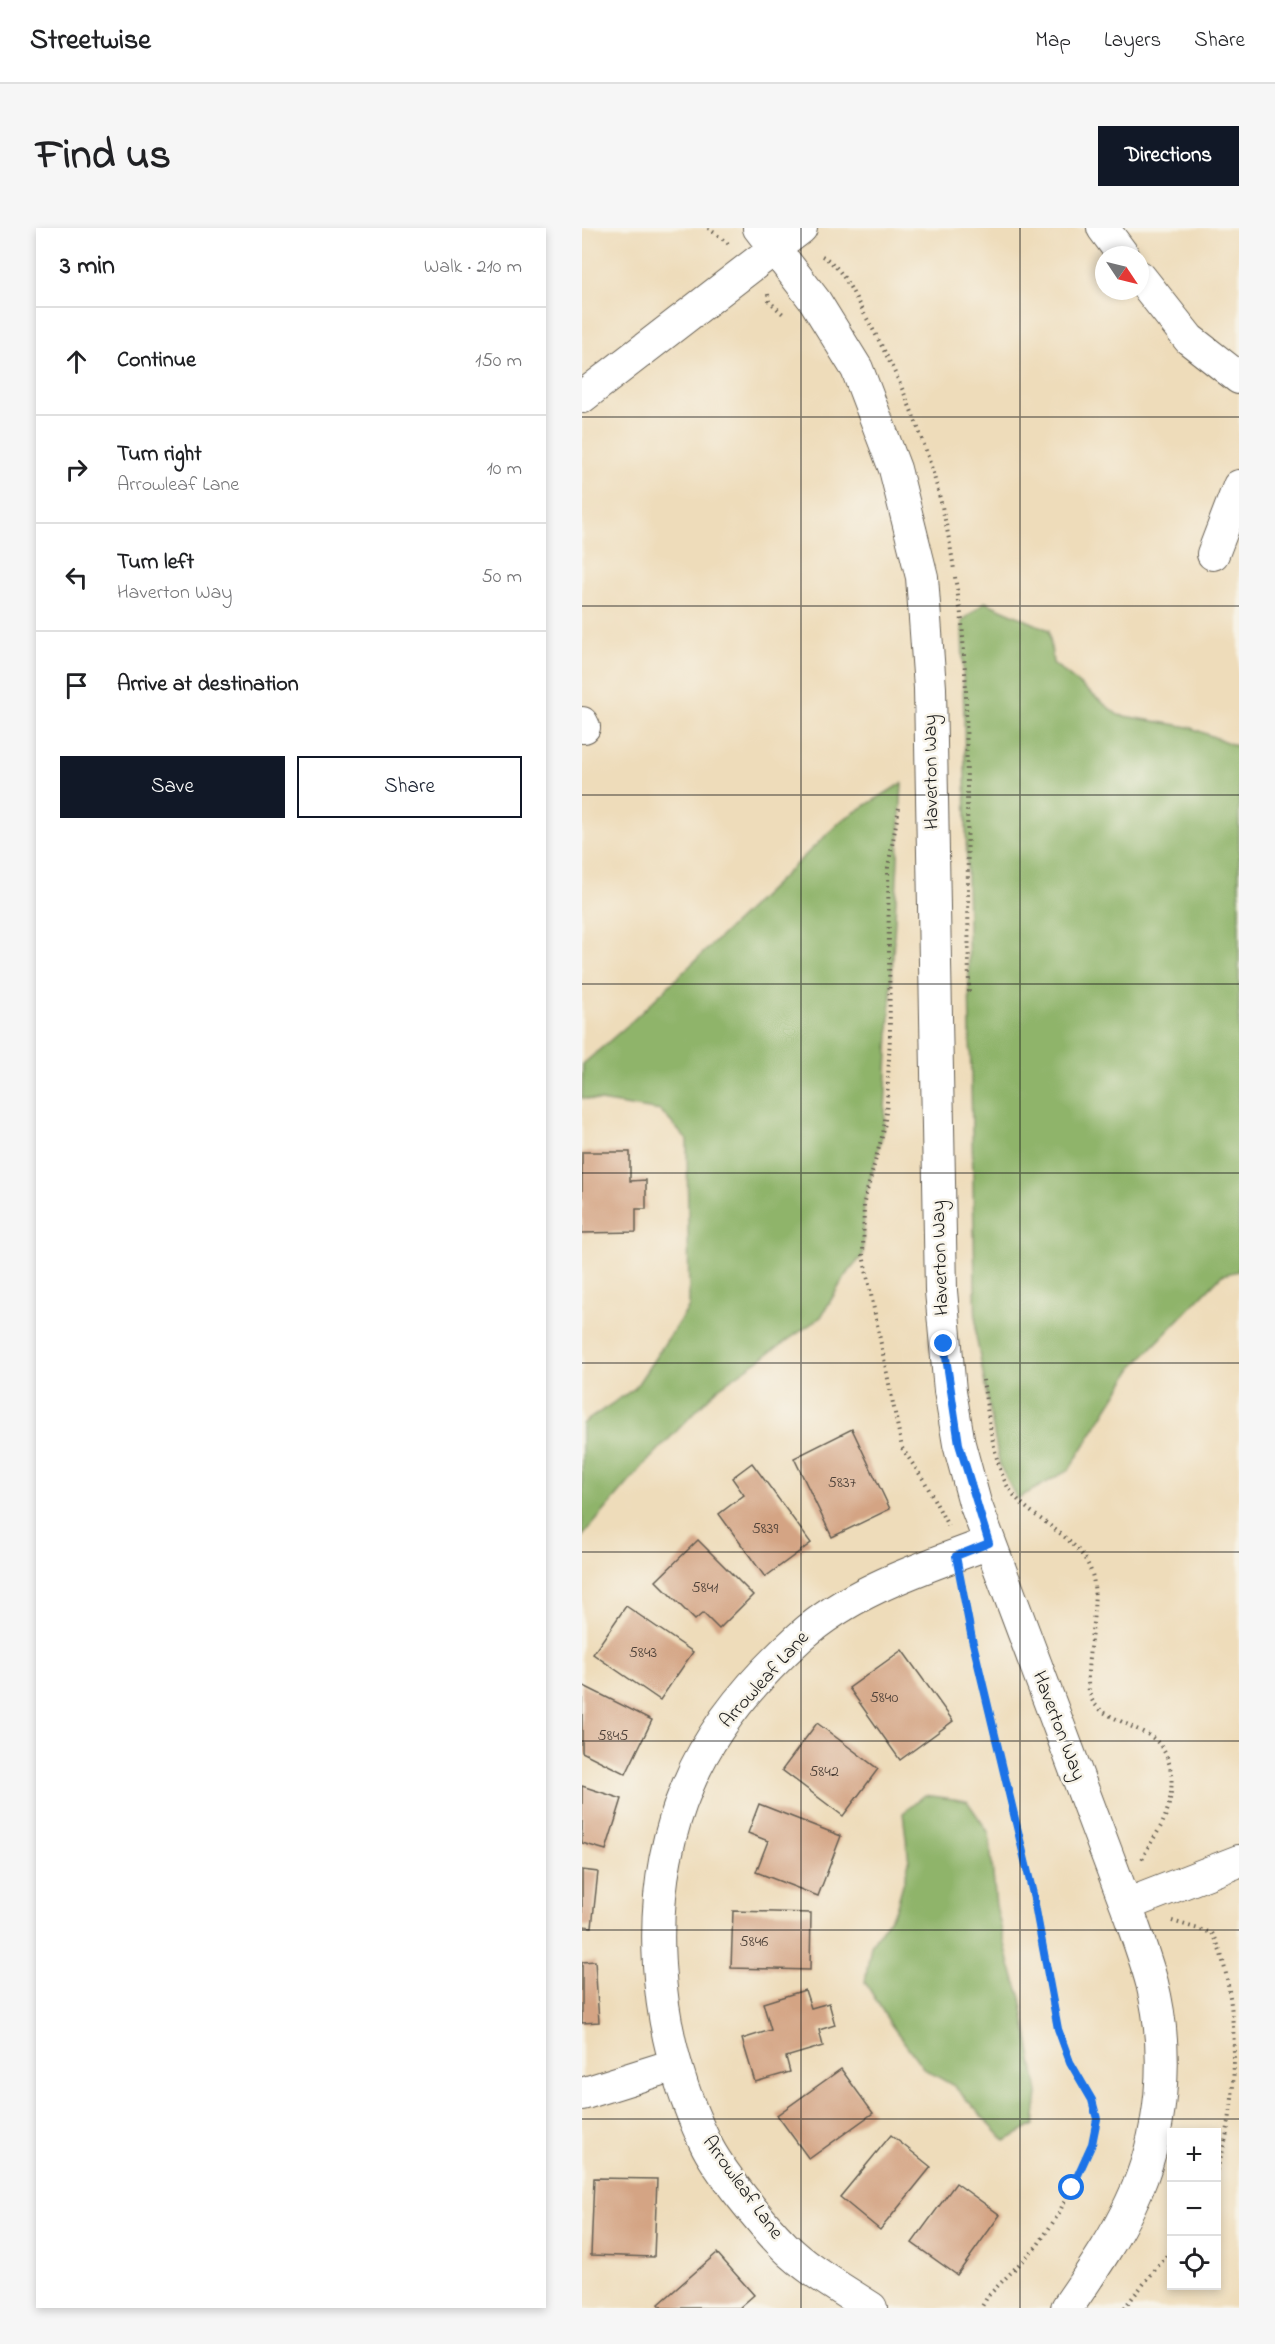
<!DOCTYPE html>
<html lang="en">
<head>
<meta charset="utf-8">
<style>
  body { margin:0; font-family:"Indie Flower",sans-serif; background:#f6f6f6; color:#202124 }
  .controls { position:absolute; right:18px; bottom:18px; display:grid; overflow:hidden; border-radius:0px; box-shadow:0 3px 9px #0003 }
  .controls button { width:54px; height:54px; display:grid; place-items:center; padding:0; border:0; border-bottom:2px solid #e0e0e0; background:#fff; color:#202124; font:30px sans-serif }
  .compass { position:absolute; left:513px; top:18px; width:54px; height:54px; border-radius:50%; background:#fff; box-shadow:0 3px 9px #0003; rotate:125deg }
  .stop { position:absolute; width:18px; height:18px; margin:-14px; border:4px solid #1a73e8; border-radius:50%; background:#fff }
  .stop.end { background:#1a73e8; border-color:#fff; box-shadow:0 2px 6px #0008 }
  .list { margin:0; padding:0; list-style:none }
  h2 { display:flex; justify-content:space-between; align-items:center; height:78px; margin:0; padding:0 24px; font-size:26px }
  h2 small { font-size:20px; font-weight:400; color:#757577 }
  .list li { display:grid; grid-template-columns:39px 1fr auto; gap:18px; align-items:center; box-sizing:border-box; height:108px; padding:0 24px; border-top:2px solid #e0e0e0 }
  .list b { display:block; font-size:22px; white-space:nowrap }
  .list p { margin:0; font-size:20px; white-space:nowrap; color:#757577 }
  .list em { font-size:20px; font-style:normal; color:#757577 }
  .actions { display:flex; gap:12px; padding:18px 24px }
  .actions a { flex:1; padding:14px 0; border:2px solid #111827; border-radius:0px; text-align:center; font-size:21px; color:#111827 }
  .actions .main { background:#111827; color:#fff }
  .icon { flex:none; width:33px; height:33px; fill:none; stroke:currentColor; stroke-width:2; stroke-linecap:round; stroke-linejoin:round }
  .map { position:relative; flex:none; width:657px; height:2080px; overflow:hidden; border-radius:0px }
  header { display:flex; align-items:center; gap:36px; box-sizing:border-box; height:84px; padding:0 30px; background:#fff; border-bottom:2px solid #e0e0e0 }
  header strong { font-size:28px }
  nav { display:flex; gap:33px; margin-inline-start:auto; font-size:21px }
  .intro { display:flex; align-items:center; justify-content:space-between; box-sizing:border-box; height:144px; padding:0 36px }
  h1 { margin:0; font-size:42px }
  .button { padding:15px 27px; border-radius:0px; background:#111827; color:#fff; font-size:21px; font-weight:700 }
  main { display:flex; gap:36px; padding:0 36px }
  aside { flex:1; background:#fff; border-radius:0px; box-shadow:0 3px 9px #0003 }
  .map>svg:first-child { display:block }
  .forest { fill:#8fb46a; stroke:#566843; stroke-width:1.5 }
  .building { fill:#d4a484 }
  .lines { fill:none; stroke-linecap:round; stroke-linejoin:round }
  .minor-casing { stroke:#665f53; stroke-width:34 }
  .path { stroke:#665f53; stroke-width:4; stroke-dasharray:1.5 4.5; stroke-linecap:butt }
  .minor { stroke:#fff; stroke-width:32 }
  .route { stroke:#1a73e8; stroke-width:8 }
  .grid { fill:none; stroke:#1c1c1c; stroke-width:1.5; stroke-opacity:0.55 }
  .labels { text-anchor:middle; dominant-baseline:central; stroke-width:5; stroke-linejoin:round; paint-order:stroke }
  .number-label { font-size:16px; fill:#4a3e36 }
  .street-label { font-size:20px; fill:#1c1c1c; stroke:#f7f3e8 }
</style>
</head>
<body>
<header>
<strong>Streetwise</strong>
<nav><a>Map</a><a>Layers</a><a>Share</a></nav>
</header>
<div class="intro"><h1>Find us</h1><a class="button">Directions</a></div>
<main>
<aside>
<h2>3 min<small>Walk · 210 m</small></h2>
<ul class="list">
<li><svg class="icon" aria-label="ahead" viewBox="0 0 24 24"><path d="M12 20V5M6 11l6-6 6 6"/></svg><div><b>Continue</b></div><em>150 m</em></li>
<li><svg class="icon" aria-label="right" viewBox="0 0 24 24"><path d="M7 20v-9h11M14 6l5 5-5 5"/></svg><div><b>Turn right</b><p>Arrowleaf Lane</p></div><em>10 m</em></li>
<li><svg class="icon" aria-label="left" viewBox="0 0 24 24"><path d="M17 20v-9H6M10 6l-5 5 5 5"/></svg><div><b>Turn left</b><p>Haverton Way</p></div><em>50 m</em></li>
<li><svg class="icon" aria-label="arrive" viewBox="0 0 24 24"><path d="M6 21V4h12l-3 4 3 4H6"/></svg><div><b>Arrive at destination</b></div></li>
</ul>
<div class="actions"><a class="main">Save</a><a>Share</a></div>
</aside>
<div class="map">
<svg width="657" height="2080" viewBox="0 0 657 2080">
  <rect width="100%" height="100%" fill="#f7f3e8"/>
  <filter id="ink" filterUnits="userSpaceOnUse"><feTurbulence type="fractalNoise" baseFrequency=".0167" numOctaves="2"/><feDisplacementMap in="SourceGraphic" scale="12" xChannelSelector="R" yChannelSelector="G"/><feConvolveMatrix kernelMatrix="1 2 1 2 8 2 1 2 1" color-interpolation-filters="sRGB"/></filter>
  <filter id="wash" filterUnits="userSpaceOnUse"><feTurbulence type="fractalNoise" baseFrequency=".008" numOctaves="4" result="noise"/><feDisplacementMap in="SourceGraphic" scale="24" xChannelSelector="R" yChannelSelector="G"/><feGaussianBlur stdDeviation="1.35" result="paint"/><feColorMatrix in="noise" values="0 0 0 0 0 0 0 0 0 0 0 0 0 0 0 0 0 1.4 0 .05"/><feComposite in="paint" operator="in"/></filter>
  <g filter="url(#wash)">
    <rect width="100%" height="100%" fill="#eedcba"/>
    <!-- forest -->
    <path class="forest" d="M403 374 467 402 471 435 536 487 607 499 657 519V1043L640 1047 552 1138 487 1242 435 1271 418 1238 394 1108 380 393Z
      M320 555 302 901 282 974 281 1027 263 1048 239 1089 135 1161 61 1238 0 1309V1196L53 1160 107 1079 105 912 79 883 0 870 1 836 47 796 260 592Z
      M343 1567 385 1573 407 1605 414 1678 428 1737 439 1770 456 1865 452 1897 423 1913 372 1858 342 1841 308 1795 283 1754 289 1717 314 1681 327 1634 321 1585Z"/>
    <g id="blocks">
      <!-- building -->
      <path class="building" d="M0 924H48V953L64 952V981H54V1004L0 1005Z
        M270 1201 308 1281 250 1309 212 1230Z
        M170 1235 229 1315 183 1349 137 1286 162 1267 150 1250Z
        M116 1312 171 1367 137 1401 121 1385 113 1392 74 1353Z
        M44 1378 111 1424 78 1472 11 1426Z
        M320 1422 371 1493 318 1532 267 1460Z
        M0 1457 70 1492 44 1546 0 1524Z
        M235 1495 296 1541 261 1588 200 1542Z
        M0 1558 40 1571 24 1622 0 1615Z
        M177 1576 259 1608 236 1668 174 1644 186 1613 166 1605Z
        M0 1642 16 1644 10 1699 0 1698Z
        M151 1683 229 1685 228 1742 149 1740Z
        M13 1733 17 1794 0 1795V1734Z
        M223 1762 229 1780 247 1775 253 1797 237 1802 241 1818 204 1829 208 1844 173 1854 160 1811 189 1802 181 1775Z
        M259 1841 291 1885 227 1931 195 1887Z
        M309 1907 349 1939 298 2002 258 1969Z
        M12 1950 75 1951 72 2029 9 2027Z
        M374 1955 418 1987 375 2047 330 2015Z
        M135 2025 172 2067 157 2080H80L77 2076Z"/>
    </g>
  </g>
  <g filter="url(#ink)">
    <use href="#blocks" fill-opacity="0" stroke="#665f53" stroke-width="1.5"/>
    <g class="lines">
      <!-- minor casing -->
      <g class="minor-casing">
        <path id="minor" d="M177 0 233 73 275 141 313 241 340 349 348 460 359 1063 368 1163 377 1216 393 1275 544 1677C553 1703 563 1729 570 1755 588 1826 581 1908 549 1975 532 2012 508 2046 485 2080
          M521 0 541 27
          M558 49 607 111 657 150
          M0 169 219 0
          M631 326 657 258
          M0 495 2 499
          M544 1677 657 1633
          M0 1866 92 1837
          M289 2080C260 2061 227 2043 203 2019 181 1997 136 1942 123 1914 71 1806 58 1669 106 1557 129 1501 174 1449 218 1409 272 1361 341 1340 407 1315"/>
      </g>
      <!-- path -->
      <path class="path" d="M126 0 148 17
        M240 28C259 38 270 63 280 82 327 163 359 249 372 342
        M186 66 187 73 202 87
        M373 349 380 393 384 461 387 767
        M317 580 306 639 308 807 305 875 302 901 282 974 281 1027 320 1220 343 1254 366 1298
        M401 1152C405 1179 412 1240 428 1262 449 1293 498 1307 510 1346 520 1381 497 1448 510 1472 517 1485 536 1491 548 1498 556 1502 565 1505 572 1511 596 1531 592 1571 580 1596 574 1608 565 1619 560 1632
        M381 1357 390 1411 451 1666 476 1801 488 1834 510 1872 515 1891 510 1915 476 1987 455 2018 406 2068 399 2080
        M590 1693 630 1705C635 1711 636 1719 639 1726 657 1787 657 1884 634 1944
        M542 2080 590 2021"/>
      <!-- minor -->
      <use href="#minor" class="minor"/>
    </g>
  </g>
  <g class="lines" filter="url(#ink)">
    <!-- route -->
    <path class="route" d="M362 1116 377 1216 407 1315 374 1328 390 1411 451 1666 476 1801 488 1834 510 1872 515 1891 510 1916 490 1960"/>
  </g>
  <!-- grid -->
  <path class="grid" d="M219 0V2080M438 0V2080M0 189H657M0 378H657M0 567H657M0 756H657M0 945H657M0 1135H657M0 1324H657M0 1513H657M0 1702H657M0 1891H657"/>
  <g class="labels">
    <!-- number labels -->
    <g class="number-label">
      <text x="260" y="1255">5837</text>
      <text x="183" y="1301">5839</text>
      <text x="123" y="1360">5841</text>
      <text x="61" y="1425">5843</text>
      <text x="302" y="1470">5840</text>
      <text x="31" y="1508">5845</text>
      <text x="242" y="1544">5842</text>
      <text x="172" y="1714">5846</text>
    </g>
    <!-- street labels -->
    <g class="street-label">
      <text transform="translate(350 544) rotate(-91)">Haverton Way</text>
      <text transform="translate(359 1030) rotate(-92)">Haverton Way</text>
      <text transform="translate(183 1452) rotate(-48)">Arrowleaf Lane</text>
      <text transform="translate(476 1498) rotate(69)">Haverton Way</text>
      <text transform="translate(160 1960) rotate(54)">Arrowleaf Lane</text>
    </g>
  </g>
</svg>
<div class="controls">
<button>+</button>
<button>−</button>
<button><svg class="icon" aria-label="locate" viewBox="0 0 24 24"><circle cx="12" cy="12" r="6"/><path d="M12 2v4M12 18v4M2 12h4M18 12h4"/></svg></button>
</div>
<svg class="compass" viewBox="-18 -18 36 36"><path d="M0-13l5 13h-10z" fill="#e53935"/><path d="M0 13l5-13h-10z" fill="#757577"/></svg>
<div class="stop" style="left:490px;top:1960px"></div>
<div class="stop end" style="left:362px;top:1116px"></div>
</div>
</main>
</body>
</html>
